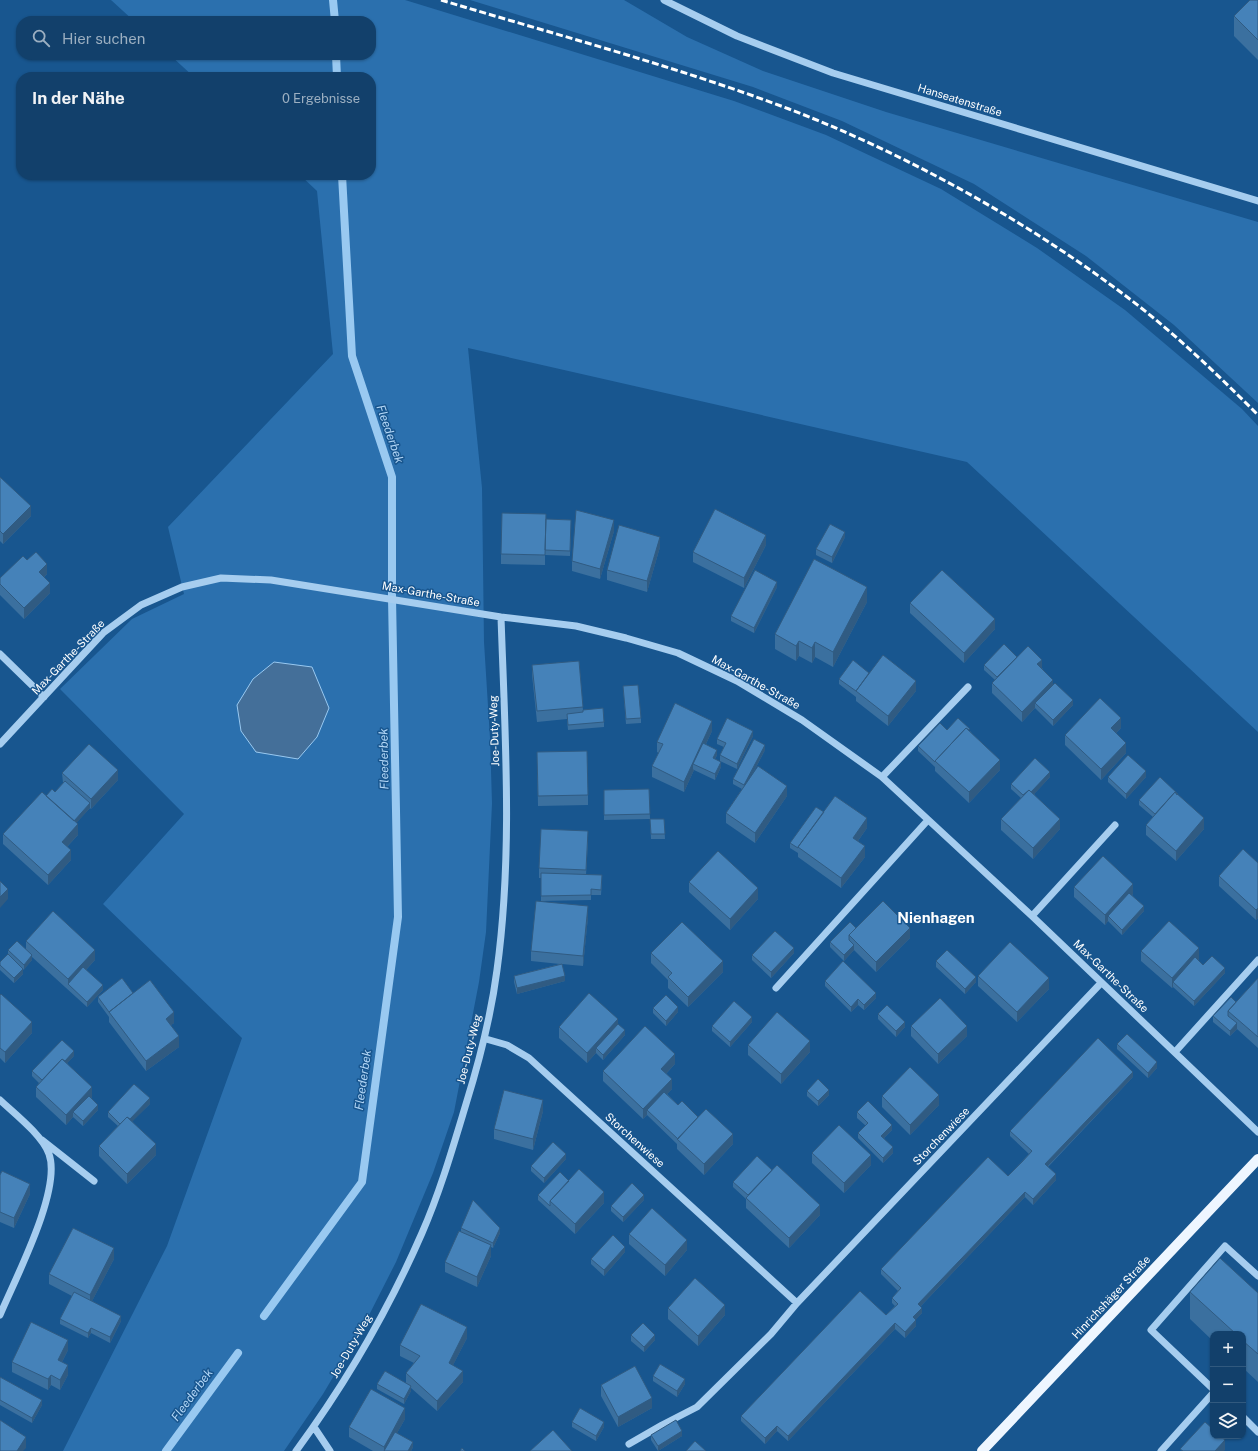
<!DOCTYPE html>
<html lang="de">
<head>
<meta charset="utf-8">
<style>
  body { margin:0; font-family:"Public Sans",sans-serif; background:#1b4771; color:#f1f3f6 }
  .controls { position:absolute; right:12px; bottom:12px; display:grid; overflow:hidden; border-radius:8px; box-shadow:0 1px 3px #0004 }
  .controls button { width:36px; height:36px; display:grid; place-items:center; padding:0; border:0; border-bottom:1px solid #31597e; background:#12406b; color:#f1f3f6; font:20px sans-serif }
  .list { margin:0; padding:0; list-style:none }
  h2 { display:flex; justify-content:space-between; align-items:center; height:52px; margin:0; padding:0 16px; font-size:17px }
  h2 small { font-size:13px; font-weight:400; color:#9cafc1 }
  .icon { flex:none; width:22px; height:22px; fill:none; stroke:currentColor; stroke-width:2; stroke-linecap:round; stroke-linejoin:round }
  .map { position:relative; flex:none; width:1258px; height:1451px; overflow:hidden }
  .search { position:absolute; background:#12406b; box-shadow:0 1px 3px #0004; left:16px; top:16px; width:360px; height:44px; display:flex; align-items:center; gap:10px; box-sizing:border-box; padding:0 14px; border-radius:16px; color:#9cafc1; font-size:15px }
  .panel { position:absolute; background:#12406b; box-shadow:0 1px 3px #0004; left:16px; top:72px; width:360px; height:108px; border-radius:16px }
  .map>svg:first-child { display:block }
  .green { fill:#2b70ae }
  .water { fill:#446f99; stroke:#99c9f1 }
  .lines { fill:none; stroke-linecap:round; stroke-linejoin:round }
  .stream { stroke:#99c9f1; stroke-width:8 }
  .minor { stroke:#a6cdef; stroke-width:7 }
  .major { stroke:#eef6ff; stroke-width:10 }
  .rail { stroke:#fff; stroke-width:3; stroke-dasharray:7 3; stroke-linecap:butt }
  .wall { fill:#3b709f }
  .shaded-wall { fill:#305b82 }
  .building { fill:#4582b9; stroke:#305b82 }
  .labels { text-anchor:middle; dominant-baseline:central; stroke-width:3; stroke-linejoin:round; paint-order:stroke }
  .street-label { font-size:11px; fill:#fff; stroke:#18568f }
  .water-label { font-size:12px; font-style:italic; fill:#b2d6f6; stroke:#18568f }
  .district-label { font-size:15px; font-weight:bold; fill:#fff; stroke:#18568f }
</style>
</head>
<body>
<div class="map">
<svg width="1258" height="1451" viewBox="0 0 1258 1451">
  <rect width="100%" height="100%" fill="#18568f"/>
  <!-- green -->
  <path class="green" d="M111 0H405L734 101 826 135 941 189 1037 248 1125 310 1242 409 1258 426V732L967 462 468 348 482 488 484 642 490 738 492 803 486 932 479 982 454 1112 433 1173 396 1262 364 1325 323 1394 284 1451H63L167 1246 242 1038 103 904 184 814 60 689 132 619 184 594 168 527 333 354 317 191 300 175H371V77H194L170 55H371V21H134Z
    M470 0H624L687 37 763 71 886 112 1258 222V403L1174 325 1086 256 974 184 842 121 753 87Z"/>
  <!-- water -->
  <path class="water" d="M274 662 312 667 329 708 317 737 298 759 256 752 241 731 237 705 253 679Z"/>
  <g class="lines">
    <!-- stream -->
    <path class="stream" d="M333 0 335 21
      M336 55 337 77
      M264 1316 362 1182 398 917 392 598V477L352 356 342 175
      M166 1451 238 1353"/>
    <!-- minor -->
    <path class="minor" d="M664 0 737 36 833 73 1258 201
      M0 654 44 697
      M0 744 103 633 141 605 182 587 221 578 271 580 501 617 576 626 626 638 678 653 737 681 802 720 882 777 1032 916 1258 1132
      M882 777 968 687
      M1032 916 1115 825
      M776 988 928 820
      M486 1039 507 1045 529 1058 797 1303
      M1175 1052 1258 960
      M0 1100C15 1114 42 1135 49 1154 62 1190 15 1279 0 1315
      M42 1140 94 1181
      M1213 1389 1151 1330 1225 1246 1258 1276
      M1243 1417 1258 1432
      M314 1427 330 1451
      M629 1444 662 1425 697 1407 771 1334 797 1303 1101 983
      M296 1451C346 1383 388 1311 422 1233 440 1192 453 1147 466 1104 480 1059 491 1016 497 970 513 853 505 735 501 617
      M1161 1451 1213 1393"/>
    <!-- major -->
    <path class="major" d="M982 1451 1258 1159"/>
    <!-- rail -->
    <path class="rail" d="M441 0C557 35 675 66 789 109 901 152 1018 216 1115 288 1166 325 1213 370 1258 415"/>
  </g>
  <!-- wall -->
  <path class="wall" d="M1258 0V60L1234 36V16Z
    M0 477 31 516 3 544 0 541Z
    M546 519 571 520 570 556 545 555V565L501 564V554Z
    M614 531 600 579 572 571V561Z
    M845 537 832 563 816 555V549Z
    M766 545 744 588 693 562V552Z
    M660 547 647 592 607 580V570Z
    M27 560 47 574 44 577 50 593 24 619 0 595V578Z
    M777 587 754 633 731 621V616Z
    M867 602 833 667 815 657 812 663 799 656 796 661 775 649V634Z
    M910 603 995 629 964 663 910 613Z
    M1017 657 1042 668 1053 685 1073 705 1053 726 1035 708 1022 722 992 693V683L995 680 984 670V665Z
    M579 661 583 710 604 722V727L568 730 567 719 537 722 532 675V665Z
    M869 673 916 691 888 726 856 701V697L839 684V679Z
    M623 686 641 718V723L626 724Z
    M1121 728 1116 733 1126 753 1101 780 1065 745V735Z
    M947 730 970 731 1000 770 969 803 935 771V767L918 751V746Z
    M712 731 706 744 717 755 715 759 721 767 715 780 694 770 684 792 652 777V766L659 753 657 752V742Z
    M753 736 737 769 720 761V755L724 747 717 744V739Z
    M765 750 752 775 787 796 755 843 726 823V813L742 789 733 784V779Z
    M537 752 588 795V805L538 806Z
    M62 773 118 780 91 809 90 808 76 823 78 835 67 847 71 860 48 885 3 844V834L46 796 55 792 63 783Z
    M1050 777 1034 794 1060 829 1033 859 1001 830V819L1021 798 1011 789V784Z
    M1108 777H1146L1126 799 1108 782Z
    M649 789 650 819 604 820V790Z
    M1178 795 1204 829 1176 861 1146 835V825L1153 817 1139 805V800Z
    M824 812 867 828 858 841 865 857 841 888 798 857V853L790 848V843Z
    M650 819H664L665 839H651Z
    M588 841 586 875 602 880 601 895H591V900L541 901V878H539V868Z
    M1258 863V918L1256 920 1219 886V876Z
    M689 882 758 899 730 930 689 892Z
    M1074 887 1133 894 1132 895 1144 911 1122 935 1108 921 1105 925 1074 897Z
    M588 917 583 966 562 964 565 981 517 994 514 982V976L560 964 531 961V951Z
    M856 928 910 938 876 972 854 950 844 961 830 947V942Z
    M26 941 95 960 86 970 103 990 87 1007 32 957V960L23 970V974L14 983 0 970V962L8 954V950L26 949Z
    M1141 951 1199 959 1198 960 1203 965 1225 973 1194 1006 1173 987 1172 988 1141 961Z
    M651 953 723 972 688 1007 668 988V980L651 963Z
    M794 953 771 978 752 960V955Z
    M936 961 976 982 965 994 936 967Z
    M978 976 1049 989 1017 1022 978 986Z
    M1258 978V1048L1237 1029 1230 1036 1213 1022V1016L1236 1002Z
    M825 981 876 998 864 1010 858 1005 851 1012 825 986Z
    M133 993 174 1023 171 1025 179 1047 146 1071 109 1022V1017L98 1002V997Z
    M0 995 32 1033 5 1063 0 1058Z
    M653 1008 678 1012 666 1026 653 1013Z
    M878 1014 905 1027 896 1037 878 1019Z
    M752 1022 730 1047 712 1031V1026Z
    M911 1026 967 1036 938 1064 911 1036Z
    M559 1027 625 1035 603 1060 596 1053 587 1063 559 1038Z
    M1117 1044 1157 1068 1148 1078 1117 1049Z
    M748 1045 810 1052 781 1084 748 1055Z
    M74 1056 67 1063 92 1097 91 1098 98 1110 83 1126 73 1117 66 1125 36 1097V1087L39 1083 32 1076V1071Z
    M675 1064 666 1074 672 1089 667 1094 678 1105 698 1117 733 1144 704 1175 677 1149V1144L647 1115 643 1119 603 1081V1071Z
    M1133 1077 1048 1167 1056 1180 1033 1205 1025 1197 921 1306 922 1313 915 1320 916 1326 905 1338 895 1329 788 1441 777 1431 765 1444 741 1421V1416L886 1315 895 1306 892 1303V1298L898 1291 881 1274V1269L1008 1176 1029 1154 1010 1136V1131Z
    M807 1091 829 1095 818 1106 807 1096Z
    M882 1096 939 1105 910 1135 882 1107Z
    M150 1104 132 1121 156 1155 127 1184 99 1156V1146L118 1126 108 1117V1112Z
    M543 1111 533 1150 494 1139V1129Z
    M857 1112 892 1130 884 1138 893 1153 883 1163 858 1138V1133L866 1126 857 1118Z
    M812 1153 871 1165 844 1193 812 1163Z
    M566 1159 544 1183 531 1171V1166Z
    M0 1175 30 1194 14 1228 0 1222Z
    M569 1181 604 1203 575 1234 538 1200V1195Z
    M733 1182 820 1215 789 1248 746 1208V1199L733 1187Z
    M644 1200 623 1222 611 1211V1206Z
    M461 1228 500 1233 493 1248 491 1247V1256L477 1287 445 1272V1262L461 1231Z
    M629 1234 687 1250 665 1276 629 1244Z
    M625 1252 604 1276 591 1264V1259Z
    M114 1259 92 1301 121 1321 110 1343 91 1333 88 1338 60 1324V1319L72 1296 49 1284V1274Z
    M1190 1292 1258 1293V1382L1243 1368V1334H1213V1341L1190 1319Z
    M668 1308 725 1315 698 1346 668 1319Z
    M631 1335 655 1340 644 1352 631 1341Z
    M467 1338 453 1365 463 1382 437 1411 411 1388V1391L404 1404 377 1389V1384L406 1383V1373L414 1363 400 1356V1345Z
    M68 1350 62 1362 68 1375 60 1390 51 1385 48 1390 12 1372V1362Z
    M653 1376 685 1384 677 1397 653 1381Z
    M0 1377 42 1405 32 1423 0 1405Z
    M601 1385 652 1408 618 1427 601 1396Z
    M405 1419 397 1433 413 1447 411 1451H373L349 1437V1427Z
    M572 1422 604 1427 596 1441 572 1427Z
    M651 1435 682 1436 658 1451 651 1440Z"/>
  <!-- shaded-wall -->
  <path class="shaded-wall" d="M31 506V516L3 544V534Z
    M614 520V531L600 579V569Z
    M845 532V537L832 563V557Z
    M766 535V545L744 588V578Z
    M660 537V547L647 592V581Z
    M47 564V574L39 582V572Z
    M777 582V587L754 633V628Z
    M50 583V593L24 619V608Z
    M867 587V602L833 667V652Z
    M995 619V629L964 663V653Z
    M799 641V656L796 661V646Z
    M815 642V657L812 663V648Z
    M1042 660V670L1037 664Z
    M1053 680V690L1035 703V708L1022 722V712Z
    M916 681V691L888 726V716Z
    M1073 700V705L1053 726V720Z
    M1121 718V728L1111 738V728Z
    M712 721V731L696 765 693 764V769L694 770 684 792V782Z
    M753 731V736L737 769V764Z
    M1126 743V753L1101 780V769Z
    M765 745V750L744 790V785Z
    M717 750V755L713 763V758Z
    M1000 760V770L969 803V792Z
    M721 762V767L715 780V774Z
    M118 770V780L91 809V799Z
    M1146 771V777L1126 799V794Z
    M1050 772V777L1026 803V797Z
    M787 786V796L755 843V833Z
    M90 803V808L72 828V823Z
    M867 818V828L853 848V838Z
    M1204 818V829L1176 861V851Z
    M1060 819V829L1033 859V848Z
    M78 824V835L62 852V842Z
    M865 846V857L841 888V878Z
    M71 850V860L48 885V875Z
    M1133 884V894L1110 918 1108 916V921L1105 925V915Z
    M758 888V899L730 930V919Z
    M8 889V899L0 908V897Z
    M588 906V917L583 966V956Z
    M1144 906V911L1122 935V930Z
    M1258 908V918L1256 920V910Z
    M910 928V938L876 972V962Z
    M854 945V950L844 961V955Z
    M794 948V953L771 978V972Z
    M1199 948V959L1175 984 1173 982V987L1172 988V978Z
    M95 950V960L71 986 68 984V979Z
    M32 955V960L24 970V965Z
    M723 961V972L688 1007V997Z
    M1225 968V973L1194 1006V1001Z
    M23 969V974L14 983V978Z
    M565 976V981L517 994V988Z
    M976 977V982L965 994V989Z
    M1049 978V989L1017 1022V1012Z
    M103 985V990L87 1007V1002Z
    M876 993V998L864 1010V1005Z
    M858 999V1005L851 1012V1007Z
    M678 1007V1012L666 1026V1021Z
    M174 1012V1023L166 1029V1019Z
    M752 1017V1022L730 1047V1042Z
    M618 1019V1029L596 1048V1053L587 1063V1053Z
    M32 1022V1033L5 1063V1052Z
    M905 1022V1027L896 1037V1031Z
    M1237 1023V1029L1230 1036V1031Z
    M967 1026V1036L938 1064V1054Z
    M625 1030V1035L603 1060V1055Z
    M179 1036V1047L146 1071V1061Z
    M810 1041V1052L781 1084V1074Z
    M74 1051V1056L44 1088V1083Z
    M675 1054V1064L661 1079V1069Z
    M1157 1062V1068L1148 1078V1073Z
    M1133 1072V1077L1045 1169V1164Z
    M672 1079V1089L650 1113 647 1110V1115L643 1119V1109Z
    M92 1087V1097L76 1115 73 1112V1117L66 1125V1115Z
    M829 1090V1095L818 1106V1101Z
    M939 1095V1105L910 1135V1125Z
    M150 1098V1104L123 1131V1126Z
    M543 1100V1111L533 1150V1139Z
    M98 1105V1110L83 1126V1121Z
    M892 1125V1130L881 1141V1136Z
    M733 1134V1144L704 1175V1164Z
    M156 1144V1155L127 1184V1174Z
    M893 1147V1153L883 1163V1158Z
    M566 1154V1159L544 1183V1178Z
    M871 1155V1165L844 1193V1183Z
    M1056 1174V1180L1033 1205V1199Z
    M30 1184V1194L14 1228V1218Z
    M604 1192V1203L575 1234V1224Z
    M1025 1192V1197L918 1309V1304Z
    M644 1195V1200L623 1222V1217Z
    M820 1205V1215L789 1248V1238Z
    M500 1228V1233L493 1248V1243Z
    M687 1240V1250L665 1276V1265Z
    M491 1245V1256L477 1287V1277Z
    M625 1247V1252L604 1276V1270Z
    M114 1248V1259L90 1305V1295Z
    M725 1305V1315L698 1346V1336Z
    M922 1308V1313L913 1323V1317Z
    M121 1316V1321L110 1343V1337Z
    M916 1320V1326L905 1338V1332Z
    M895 1323V1329L788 1441V1436Z
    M467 1327V1338L449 1373V1363Z
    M91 1328V1333L88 1338V1333Z
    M655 1335V1340L644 1352V1347Z
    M68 1340V1350L58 1370V1360Z
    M68 1365V1375L60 1390V1380Z
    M463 1371V1382L437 1411V1401Z
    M51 1375V1385L48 1390V1379Z
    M685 1379V1384L677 1397V1391Z
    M411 1386V1391L404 1404V1399Z
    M652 1398V1408L618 1427V1417Z
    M42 1400V1405L32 1423V1418Z
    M405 1408V1419L387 1451H384V1447Z
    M604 1422V1427L596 1441V1436Z
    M777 1426V1431L765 1444V1438Z
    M682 1431V1436L658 1451V1446Z
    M26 1437V1448L23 1451H17Z
    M1225 1440V1450L1224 1451H1215Z
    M413 1442V1447L411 1451H408Z"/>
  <!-- building -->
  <path class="building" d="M1250 0H1258V40L1234 16Z
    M0 477 31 506 3 534 0 531Z
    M715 509 766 535 744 578 693 552Z
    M576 510 614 520 600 569 572 561Z
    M502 513 546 514 545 555 501 554Z
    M546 519 571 520 570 551 545 550Z
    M830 524 845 532 832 557 816 549Z
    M619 525 660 537 647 581 607 570Z
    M36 552 47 564 39 572 50 583 24 608 0 584V578L23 556 27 560Z
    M814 559 867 587 833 652 815 642 812 648 799 641 796 646 775 634Z
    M755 570 777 582 754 628 731 616Z
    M942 570 995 619 964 653 910 603Z
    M1004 644 1017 657 997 677 984 665Z
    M1028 646 1042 660 1037 664 1053 680 1022 712 992 683Z
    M883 655 916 681 888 716 856 691Z
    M853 660 869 673 856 691 839 679Z
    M579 661 583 707 537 711 532 665Z
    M1055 683 1073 700 1053 720 1035 703Z
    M638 685 641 718 626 719 623 686Z
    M1100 698 1121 718 1111 728 1126 743 1101 769 1065 735Z
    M675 703 712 721 684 782 652 766 663 744 657 742Z
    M603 708 604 722 568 725 567 714 583 712V710Z
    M727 718 753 731 737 764 720 755 726 743 717 739Z
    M958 718 970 729 969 730 966 728 935 761V762L918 746 940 723 947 730Z
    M966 728 1000 760 969 792 935 761Z
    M754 739 765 745 744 785 733 779Z
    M703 743 717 750 713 758 721 762 715 774 693 764Z
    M89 744 118 770 91 799 62 773Z
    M587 751 588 795 538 796 537 752Z
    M1128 755 1146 771 1126 794 1108 777Z
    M1035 758 1050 772 1031 792 1029 790 1023 795 1011 784Z
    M758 766 787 786 755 833 726 813Z
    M1160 777 1178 794 1177 795 1175 792 1155 814 1139 800Z
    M65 781 90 803 74 821 46 796 52 789 55 792Z
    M649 789 650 814 604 815V790Z
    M1029 790 1060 819 1033 848 1001 819Z
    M42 792 78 824 62 842 71 850 48 875 3 834Z
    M1175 792 1204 818 1176 851 1146 825Z
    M835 796 867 818 853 838 865 846 841 878 798 847Z
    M816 807 824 812 798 847V848L790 843Z
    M650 819H664L665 834H651Z
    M541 829 588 831 586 870 539 868Z
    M1243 849 1258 863V908L1256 910 1219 876Z
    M718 851 758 888 730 919 689 882Z
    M1103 856 1133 884 1105 915 1074 887Z
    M541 873 602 875 601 890 591 889V895L541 896Z
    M0 881 8 889 0 897Z
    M1129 893 1144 906 1122 930 1108 916Z
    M536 901 588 906 583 956 531 951Z
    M883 901 910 928 876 962 849 935Z
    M53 911 95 950 68 979 26 941Z
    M1169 921 1199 948 1172 978 1141 951Z
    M682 922 723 961 688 997 668 977 672 973 651 953Z
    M850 922 856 928 849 935V940L854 945 844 955 830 942Z
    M775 931 794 948 771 972 752 955Z
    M17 941 32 955 24 965 8 950Z
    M1010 942 1049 978 1017 1012 978 976Z
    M947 950 976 977 965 989 936 961Z
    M8 954 23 969 14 978 0 965V962Z
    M1212 956 1225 968 1194 1001 1173 982 1195 957 1203 965Z
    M843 961 876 993 864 1005 858 999 851 1007 825 981Z
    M562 964 565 976 517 988 514 976Z
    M83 967 103 985 87 1002 68 984Z
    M122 978 133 993 109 1012 98 997Z
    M1258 978V1037L1228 1011Z
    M150 980 174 1012 166 1019 179 1036 146 1061 109 1012Z
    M589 993 618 1019 587 1053 559 1027Z
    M1 994 32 1022 5 1052 0 1048V995Z
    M666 995 678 1007 666 1021 653 1008Z
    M1231 997 1236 1002 1228 1011V1016L1237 1023 1230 1031 1213 1016Z
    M940 998 967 1026 938 1054 911 1026Z
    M734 1001 752 1017 730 1042 712 1026Z
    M887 1005 905 1022 896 1031 878 1014Z
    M777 1012 810 1041 781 1074 748 1045Z
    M618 1024 625 1030 603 1055 596 1048Z
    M645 1026 675 1054 661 1069 672 1079 643 1109 603 1071Z
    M1127 1034 1157 1062 1148 1073 1117 1044Z
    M1098 1038 1133 1072 1045 1164 1056 1174 1033 1199 1025 1192 918 1304 922 1308 913 1317 916 1320 905 1332 895 1323 788 1436 777 1426 765 1438 741 1416 860 1291 886 1315 898 1304 892 1298 901 1288 881 1269 988 1157 1008 1176 1022 1162 1032 1151 1010 1131Z
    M62 1040 74 1051 65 1061 62 1059 42 1080 32 1071Z
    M62 1059 92 1087 66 1115 36 1087Z
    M910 1067 939 1095 910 1125 882 1096Z
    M818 1079 829 1090 818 1101 807 1091Z
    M134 1084 150 1098 130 1119 127 1117 120 1124 108 1112Z
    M504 1090 543 1100 533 1139 494 1129Z
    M664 1092 678 1105 682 1101 698 1117 678 1139 647 1110Z
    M89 1096 98 1105 83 1121 73 1112Z
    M868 1101 892 1125 881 1136 893 1147 883 1158 858 1133 868 1123 857 1112Z
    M706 1109 733 1134 704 1164 677 1139Z
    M127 1117 156 1144 127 1174 99 1146Z
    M839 1125 871 1155 844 1183 812 1153Z
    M553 1142 566 1154 544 1178 531 1166Z
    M757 1156 772 1170 748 1195 733 1182Z
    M777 1165 820 1205 789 1238 746 1198Z
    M579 1169 604 1192 575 1224 550 1201Z
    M2 1171 30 1184 14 1218 0 1212V1175Z
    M560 1172 569 1181 550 1201V1206L538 1195Z
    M632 1183 644 1195 623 1217 611 1206Z
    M473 1200 500 1228 493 1243 461 1228Z
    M652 1208 687 1240 665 1265 629 1234Z
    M73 1228 114 1248 90 1295 49 1274Z
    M459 1231 491 1245 477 1277 445 1262Z
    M613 1235 625 1247 604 1270 591 1259Z
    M1220 1258 1258 1293V1354L1243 1341V1334H1236L1190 1292Z
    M695 1278 725 1305 698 1336 668 1308Z
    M74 1292 121 1316 110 1337 91 1328 88 1333 60 1319Z
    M421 1304 467 1327 449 1363 463 1371 437 1401 406 1373 420 1356 400 1345Z
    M31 1322 68 1340 58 1360 68 1365 60 1380 51 1375 48 1379 12 1362Z
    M643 1323 655 1335 644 1347 631 1335Z
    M660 1364 685 1379 677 1391 653 1376Z
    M635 1366 652 1398 618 1417 601 1385Z
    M385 1371 411 1386 404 1399 377 1384Z
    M0 1377 42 1400 32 1418 0 1400Z
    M371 1389 405 1408 384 1447 349 1427Z
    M580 1408 604 1422 596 1436 572 1422Z
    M0 1420 26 1437 17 1451H0Z
    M676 1420 682 1431 658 1446 651 1435Z
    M1205 1422 1213 1429V1436H1220L1225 1440 1215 1451H1183L1180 1449Z
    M553 1430 572 1451H530Z
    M395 1432 413 1442 408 1451H384Z
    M695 1441 706 1451H686Z
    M462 1448 465 1451H460Z"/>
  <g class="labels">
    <!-- street labels -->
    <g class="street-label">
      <text transform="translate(960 100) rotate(17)">Hanseatenstraße</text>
      <text transform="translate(431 594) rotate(10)">Max-Garthe-Straße</text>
      <text transform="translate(68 657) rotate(-46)">Max-Garthe-Straße</text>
      <text transform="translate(756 682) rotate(29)">Max-Garthe-Straße</text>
      <text transform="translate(494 731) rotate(-92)">Joe-Duty-Weg</text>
      <text transform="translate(1111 976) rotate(44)">Max-Garthe-Straße</text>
      <text transform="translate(469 1049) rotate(-76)">Joe-Duty-Weg</text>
      <text transform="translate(941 1136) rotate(-46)">Storchenwiese</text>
      <text transform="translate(635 1140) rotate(42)">Storchenwiese</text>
      <text transform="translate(1111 1297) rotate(-47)">Hinrichshäger Straße</text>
      <text transform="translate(351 1346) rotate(-60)">Joe-Duty-Weg</text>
    </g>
    <!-- water labels -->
    <g class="water-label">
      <text transform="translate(390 434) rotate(71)">Fleederbek</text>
      <text transform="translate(384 759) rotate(-91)">Fleederbek</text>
      <text transform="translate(363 1080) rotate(-82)">Fleederbek</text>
      <text transform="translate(192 1395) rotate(-54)">Fleederbek</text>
    </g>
    <!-- district labels -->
    <g class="district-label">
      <text x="936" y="917">Nienhagen</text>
    </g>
  </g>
</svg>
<div class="controls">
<button>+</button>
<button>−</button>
<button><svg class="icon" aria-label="layers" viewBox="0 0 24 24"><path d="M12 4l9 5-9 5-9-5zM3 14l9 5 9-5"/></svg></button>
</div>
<div class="search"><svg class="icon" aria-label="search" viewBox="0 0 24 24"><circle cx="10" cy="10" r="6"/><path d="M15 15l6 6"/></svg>Hier suchen</div>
<section class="panel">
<h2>In der Nähe<small>0 Ergebnisse</small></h2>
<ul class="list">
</ul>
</section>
</div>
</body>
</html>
